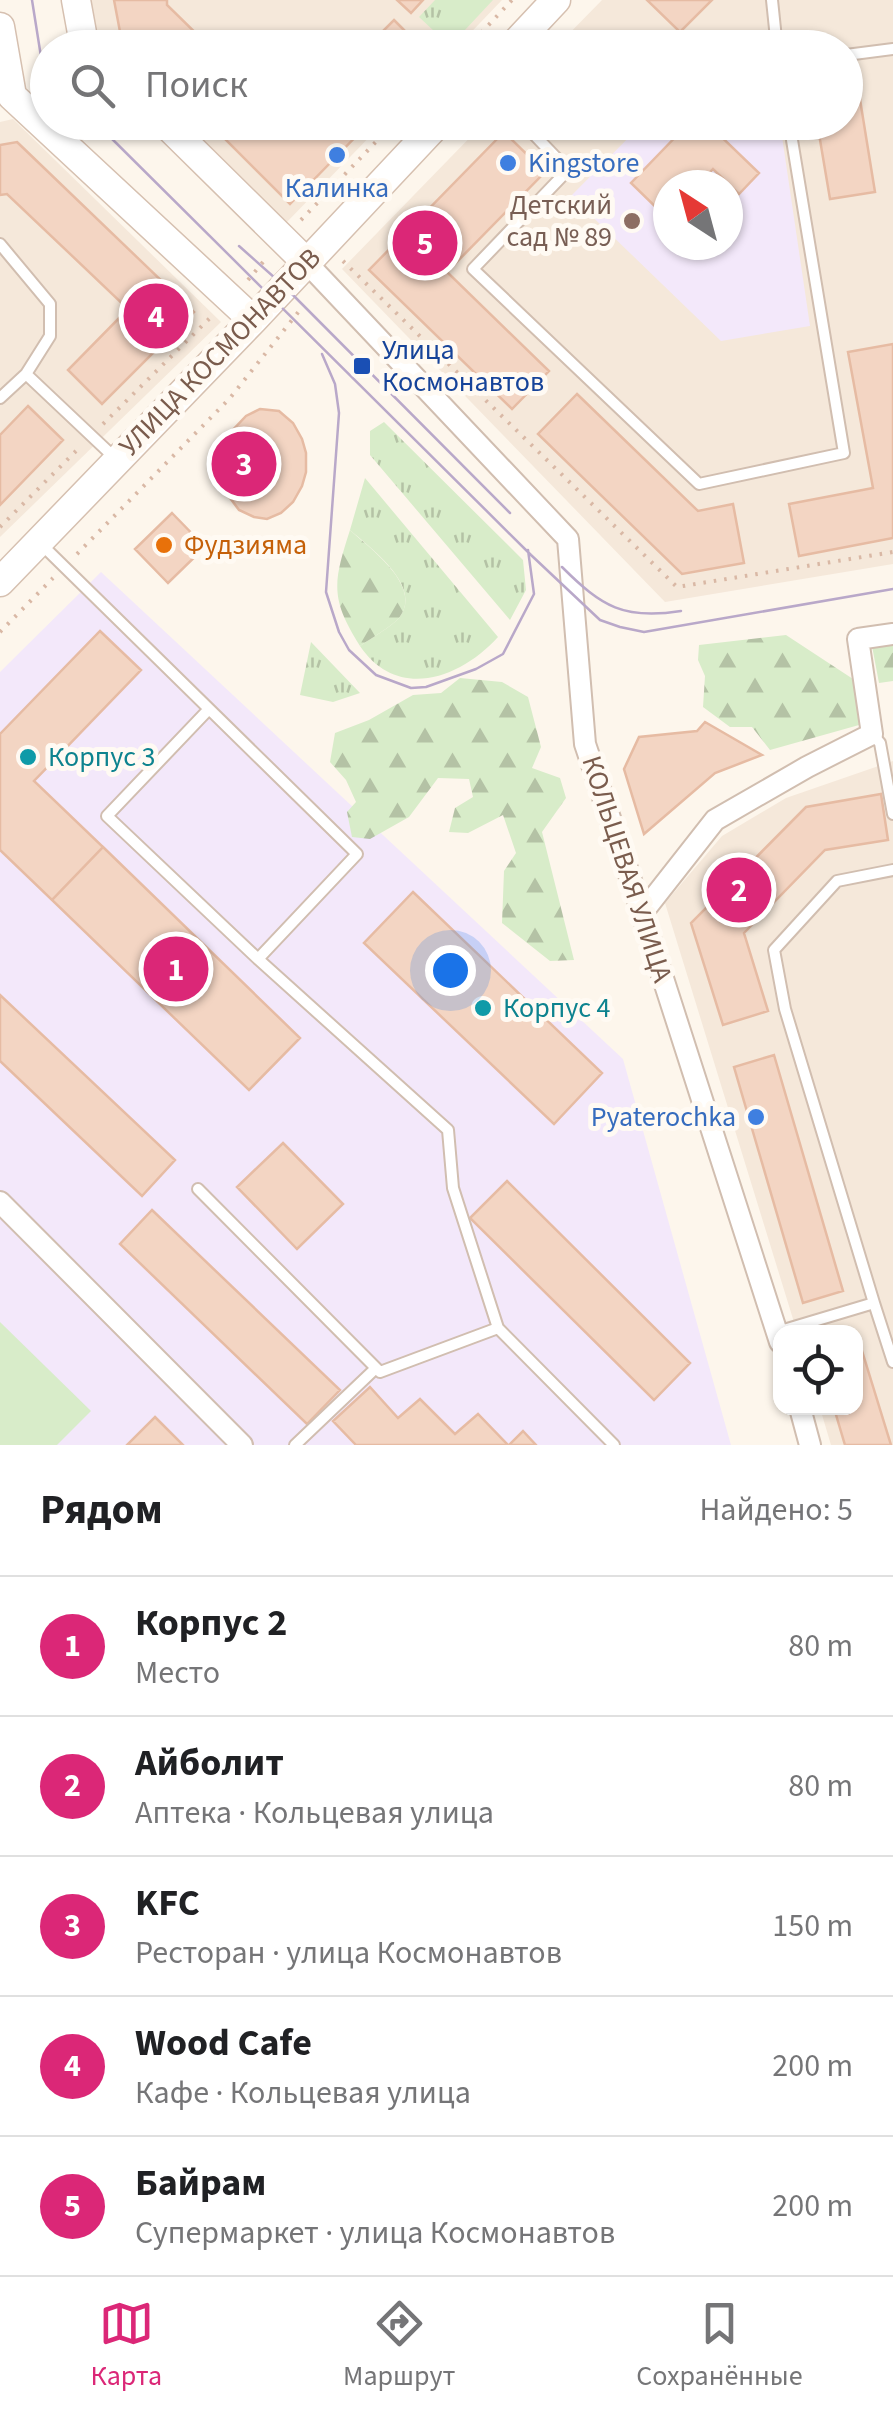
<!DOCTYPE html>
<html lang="ru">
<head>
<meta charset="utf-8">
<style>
  body { margin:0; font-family:"Source Sans 3",sans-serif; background:#f6f6f6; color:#202124 }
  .controls { position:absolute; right:30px; bottom:30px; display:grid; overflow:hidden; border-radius:20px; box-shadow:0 2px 8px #0004 }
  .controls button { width:90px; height:90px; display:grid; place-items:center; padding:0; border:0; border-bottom:2px solid #e0e0e0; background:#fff; color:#202124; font:50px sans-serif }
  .compass { position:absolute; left:653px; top:170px; width:90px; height:90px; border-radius:50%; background:#fff; box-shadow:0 2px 8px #0004; rotate:324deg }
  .you { position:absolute; left:450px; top:970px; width:35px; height:35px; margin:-25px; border:8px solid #fff; border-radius:50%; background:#1a73e8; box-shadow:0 0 0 15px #1a73e833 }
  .badge { display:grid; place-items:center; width:65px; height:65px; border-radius:50%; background:#db2777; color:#fff; font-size:32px; font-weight:700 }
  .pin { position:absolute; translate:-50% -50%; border:5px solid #fff; box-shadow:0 2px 10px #0006 }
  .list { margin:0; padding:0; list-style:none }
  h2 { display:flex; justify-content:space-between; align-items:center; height:130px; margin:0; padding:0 40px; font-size:42px }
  h2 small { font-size:32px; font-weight:400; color:#757577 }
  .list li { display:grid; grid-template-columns:65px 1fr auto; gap:30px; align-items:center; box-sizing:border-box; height:140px; padding:0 40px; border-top:2px solid #e0e0e0 }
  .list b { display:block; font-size:38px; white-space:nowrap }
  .list p { margin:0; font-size:32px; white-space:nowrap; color:#757577 }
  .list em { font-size:32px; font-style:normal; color:#757577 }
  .icon { flex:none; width:55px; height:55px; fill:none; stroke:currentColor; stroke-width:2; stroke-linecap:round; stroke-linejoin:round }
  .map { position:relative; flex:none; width:893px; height:1445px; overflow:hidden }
  .search { position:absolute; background:#fff; box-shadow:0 2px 8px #0004; left:30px; right:30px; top:30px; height:110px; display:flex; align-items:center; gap:25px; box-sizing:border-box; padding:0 35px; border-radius:55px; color:#757577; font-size:38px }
  .sheet { height:830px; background:#fff }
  nav { display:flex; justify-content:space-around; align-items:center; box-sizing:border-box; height:140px; border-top:2px solid #e0e0e0; background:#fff; font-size:28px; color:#757577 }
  nav a { display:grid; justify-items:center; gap:5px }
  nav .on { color:#db2777 }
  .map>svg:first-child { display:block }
  .residential { fill:#f5e8da; fill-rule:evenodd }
  .education { fill:#f3e8fa; fill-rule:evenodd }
  .grass { fill:url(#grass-tufts) }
  .forest { fill:url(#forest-firs) }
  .pitch { fill:#d8ecc9 }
  .building { fill:#f3d5c3; stroke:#e6bba3; stroke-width:2.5 }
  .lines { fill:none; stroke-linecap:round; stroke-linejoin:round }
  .lane-casing { stroke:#d1beb0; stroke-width:14 }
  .street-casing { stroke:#d1beb0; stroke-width:24 }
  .secondary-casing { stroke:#d6c0b0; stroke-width:31 }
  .path { stroke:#d9b8a5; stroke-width:4; stroke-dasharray:2.5 8; stroke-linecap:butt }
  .lane { stroke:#fff; stroke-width:10 }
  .street { stroke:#fff; stroke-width:20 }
  .secondary { stroke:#fff; stroke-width:28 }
  .tram { stroke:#b9a8c9; stroke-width:2.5 }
  .shop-dot { fill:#3f7fe0; stroke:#fffaf3; stroke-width:4 }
  .education-dot { fill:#8d6e63; stroke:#fffaf3; stroke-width:4 }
  .transit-dot { fill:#1a4fb4; stroke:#fffaf3; stroke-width:4 }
  .food-dot { fill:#e8710a; stroke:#fffaf3; stroke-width:4 }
  .culture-dot { fill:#0f9aa8; stroke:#fffaf3; stroke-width:4 }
  .labels { text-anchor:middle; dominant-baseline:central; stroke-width:10; stroke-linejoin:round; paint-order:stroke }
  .shop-label { font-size:28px; fill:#366cbe; stroke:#fffaf3; text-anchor:start }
  .education-label { font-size:28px; fill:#785e54; stroke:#fffaf3; text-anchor:end }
  .transit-label { font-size:28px; fill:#164399; stroke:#fffaf3; text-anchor:start }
  .street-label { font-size:28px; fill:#7a5c4d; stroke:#fffaf3 }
  .food-label { font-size:28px; fill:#c56008; stroke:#fffaf3; text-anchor:start }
  .culture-label { font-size:28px; fill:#0d838f; stroke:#fffaf3; text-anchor:start }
</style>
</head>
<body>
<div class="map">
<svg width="893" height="1445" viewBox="0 0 893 1445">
  <defs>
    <pattern id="grass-tufts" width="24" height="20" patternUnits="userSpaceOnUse" patternTransform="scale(2.5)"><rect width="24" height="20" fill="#d8ecc9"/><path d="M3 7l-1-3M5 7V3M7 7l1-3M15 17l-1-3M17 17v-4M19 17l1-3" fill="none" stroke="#b4c2a5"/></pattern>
    <pattern id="forest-firs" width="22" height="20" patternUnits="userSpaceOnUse" patternTransform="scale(2.5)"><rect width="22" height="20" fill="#d8ecc9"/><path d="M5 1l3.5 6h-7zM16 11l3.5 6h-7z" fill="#b4c2a5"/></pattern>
  </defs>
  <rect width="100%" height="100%" fill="#fdf6ec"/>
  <!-- residential -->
  <path class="residential" d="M90 0H502L456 48 102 47 98 43Z
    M602 0H893V564L665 602 342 269 484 123 846 122V48L556 47ZM668 185H728V245H668Z
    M13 119 221 322 0 537V122Z
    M181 123H383L286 223Z
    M893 761V1445H831L820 1408H856V1332H797L665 903 722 836 786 798Z"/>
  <!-- education -->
  <path class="education" d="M643 123H780L810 326 721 341 571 196ZM668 185H728V245H668Z
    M101 572 623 1059 731 1445H0V672Z"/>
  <!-- grass -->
  <path class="grass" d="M435 0H493L450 46 419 17Z
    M384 422 523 560 526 590 510 620 370 455V431Z
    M365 478 498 637C460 679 397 701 360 646 370 639 391 627 399 618 424 586 370 548 350 530Z
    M311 642 360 693 333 702 300 695Z"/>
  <!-- forest -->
  <path class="forest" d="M350 530C369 548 424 586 399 618 391 627 370 639 360 646 330 598 333 583 350 530Z
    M786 635 853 679 859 725 770 750 752 727H730L703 707 705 676 698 660 699 645Z
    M893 642V681L879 683 872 646Z
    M460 678 502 682 528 697 541 747 532 768 560 778 566 798 542 832 574 960 550 961 502 923 504 871 516 853 503 815 468 833 449 832 455 808 473 797 469 779 438 778 409 817 370 839 352 837 347 812 356 802 346 780 330 762 335 733 369 720 413 695 441 693Z"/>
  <!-- pitch -->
  <path class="pitch" d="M0 1322 91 1411 57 1445H0Z"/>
  <!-- building -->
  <path class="building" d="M114 0H167V5L211 48H132L121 37Z
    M397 0H423L411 13Z
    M647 0H712L680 32Z
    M394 20 422 48H366Z
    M857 81 875 192 830 199 817 122H846V83Z
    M208 122H287L290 125 293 122H370L290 204Z
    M690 122H706L759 173 739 194 713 169 698 185H668V219L631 183Z
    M504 132 545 172 447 272 549 371 512 409 369 270Z
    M17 142 194 312 102 404 68 370 128 309 7 194 0 195V145Z
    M893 344V538L799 556 789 504 873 488 848 352Z
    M577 394 698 511 733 504 744 563 682 574 538 434Z
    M28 406 63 440 0 505V435Z
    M260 409 279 411 293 423 302 439 306 453V472L302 486 293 502 281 513 267 519 254 517 239 510 227 494 223 473 224 452 231 432 246 416Z
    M172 513 205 547 168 583 135 549Z
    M100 631 141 670 34 781 103 847 52 900 0 850V734Z
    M705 722 762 755 715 773 644 834 624 769 639 737 697 731Z
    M881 794 888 840 825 850 744 933 768 1011 723 1025 691 923 806 807Z
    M103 847 300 1038 249 1090 52 900Z
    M413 892 602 1073 554 1124 364 943Z
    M0 995 175 1160 142 1196 0 1061Z
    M774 1055 843 1291 803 1303 734 1067Z
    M283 1143 343 1204 297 1249 237 1187Z
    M507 1181 690 1363 654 1400 470 1218Z
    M152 1210 340 1390 307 1424 120 1244Z
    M859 1341 891 1445H845L834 1408H856V1342Z
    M370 1387 398 1418 420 1399 455 1434 478 1414 508 1445H356L333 1421Z
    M155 1417 183 1445H127Z
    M523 1431 536 1445H509Z"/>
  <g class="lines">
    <!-- lane casing -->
    <g class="lane-casing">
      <path id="lane" d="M772 0 777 48
        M846 55 893 49
        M522 122 568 170 473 269 699 484 844 453 789 122
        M0 244 50 304V336L26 374 116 459
        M0 398 26 374
        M39 542 357 854 258 959
        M872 734 880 743 893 814
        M198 1189 380 1372 498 1328 453 1188 448 1130 258 959 107 816 209 709
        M874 1303 785 1009 774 950 837 881 893 870
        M498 1328 614 1445
        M777 1332 874 1303 893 1362
        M295 1445 376 1368"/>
    </g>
    <!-- street casing -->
    <g class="street-casing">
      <path id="street" d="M306 262 568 539 585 744 642 913 780 1342
        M642 913 715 820 807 767 872 734 858 639 893 634
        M0 1202 242 1445
        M800 1408 810 1445"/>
    </g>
    <!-- secondary casing -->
    <g class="secondary-casing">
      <path id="secondary" d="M76 0 84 44 87 48
        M0 27 12 96 253 320
        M511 48 556 0
        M164 122 306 262
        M0 582 253 320 439 122"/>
    </g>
    <!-- path -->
    <path class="path" d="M467 48 512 0
      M301 220 395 122
      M343 261 677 587 893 552
      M248 280 268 256
      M103 424 213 315
      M0 527 78 449
      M77 554 230 398 300 310
      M0 632 53 578"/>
    <!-- lane -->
    <use href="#lane" class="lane"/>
    <!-- street -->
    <use href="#street" class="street"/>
    <!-- secondary -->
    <use href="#secondary" class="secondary"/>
    <!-- tram -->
    <path class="tram" d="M32 0 42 63 48 72
      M95 122 531 555 600 620 620 627 644 632 893 589
      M239 246 284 286 510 513
      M322 354 335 384 339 413 326 592 339 632 349 650 376 675 411 688 426 687 476 669 503 654 534 594 528 550
      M562 567C602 607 624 620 681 611"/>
  </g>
  <!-- markers -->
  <g class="shop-dot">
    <circle cx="337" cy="155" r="10"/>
    <circle cx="508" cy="163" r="10"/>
    <circle cx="756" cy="1117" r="10"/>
  </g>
  <circle class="education-dot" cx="632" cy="221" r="10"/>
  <rect class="transit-dot" x="352" y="356" width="20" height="20" rx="5"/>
  <circle class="food-dot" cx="164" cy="545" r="10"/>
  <g class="culture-dot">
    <circle cx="28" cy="757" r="10"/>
    <circle cx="483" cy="1008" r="10"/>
  </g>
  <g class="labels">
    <!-- shop labels -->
    <g class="shop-label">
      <text x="528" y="163">Kingstore</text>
      <text x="337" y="188" text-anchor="middle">Калинка</text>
      <text x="736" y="1117" text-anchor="end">Pyaterochka</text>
    </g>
    <!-- education labels -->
    <g class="education-label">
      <text x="612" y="205">Детский<tspan x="612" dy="32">сад № 89</tspan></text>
    </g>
    <!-- transit labels -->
    <g class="transit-label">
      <text x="382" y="350">Улица<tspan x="382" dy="32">Космонавтов</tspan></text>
    </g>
    <!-- street labels -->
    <g class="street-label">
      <text transform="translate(220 352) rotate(-46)">УЛИЦА КОСМОНАВТОВ</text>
      <text transform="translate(627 869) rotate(72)">КОЛЬЦЕВАЯ УЛИЦА</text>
    </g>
    <!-- food labels -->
    <g class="food-label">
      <text x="184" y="545">Фудзияма</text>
    </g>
    <!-- culture labels -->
    <g class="culture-label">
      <text x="48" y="757">Корпус 3</text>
      <text x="503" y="1008">Корпус 4</text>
    </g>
  </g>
</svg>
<div class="controls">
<button><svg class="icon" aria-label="locate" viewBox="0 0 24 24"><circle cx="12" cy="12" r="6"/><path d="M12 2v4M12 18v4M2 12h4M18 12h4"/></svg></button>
</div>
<svg class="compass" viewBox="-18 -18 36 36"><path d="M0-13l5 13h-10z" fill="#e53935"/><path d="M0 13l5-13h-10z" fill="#757577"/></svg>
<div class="you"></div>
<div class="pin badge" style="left:176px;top:969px">1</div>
<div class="pin badge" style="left:739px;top:890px">2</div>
<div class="pin badge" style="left:244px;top:464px">3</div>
<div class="pin badge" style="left:156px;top:316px">4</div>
<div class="pin badge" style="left:425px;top:243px">5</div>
<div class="search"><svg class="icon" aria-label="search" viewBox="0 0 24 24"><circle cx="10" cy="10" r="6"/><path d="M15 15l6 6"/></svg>Поиск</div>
</div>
<section class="sheet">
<h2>Рядом<small>Найдено: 5</small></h2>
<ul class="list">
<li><span class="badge">1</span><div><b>Корпус 2</b><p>Место</p></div><em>80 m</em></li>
<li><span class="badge">2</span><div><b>Айболит</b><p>Аптека · Кольцевая улица</p></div><em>80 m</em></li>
<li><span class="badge">3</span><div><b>KFC</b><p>Ресторан · улица Космонавтов</p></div><em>150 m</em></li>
<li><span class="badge">4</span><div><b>Wood Cafe</b><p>Кафе · Кольцевая улица</p></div><em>200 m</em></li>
<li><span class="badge">5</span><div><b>Байрам</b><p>Супермаркет · улица Космонавтов</p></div><em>200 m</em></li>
</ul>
</section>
<nav>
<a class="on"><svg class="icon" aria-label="map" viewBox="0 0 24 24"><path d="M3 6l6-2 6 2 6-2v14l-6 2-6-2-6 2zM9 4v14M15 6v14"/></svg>Карта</a>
<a><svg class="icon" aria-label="directions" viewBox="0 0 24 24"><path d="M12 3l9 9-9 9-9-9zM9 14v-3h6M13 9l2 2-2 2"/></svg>Маршрут</a>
<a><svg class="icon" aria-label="saved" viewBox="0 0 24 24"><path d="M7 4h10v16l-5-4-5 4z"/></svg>Сохранённые</a>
</nav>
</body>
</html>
